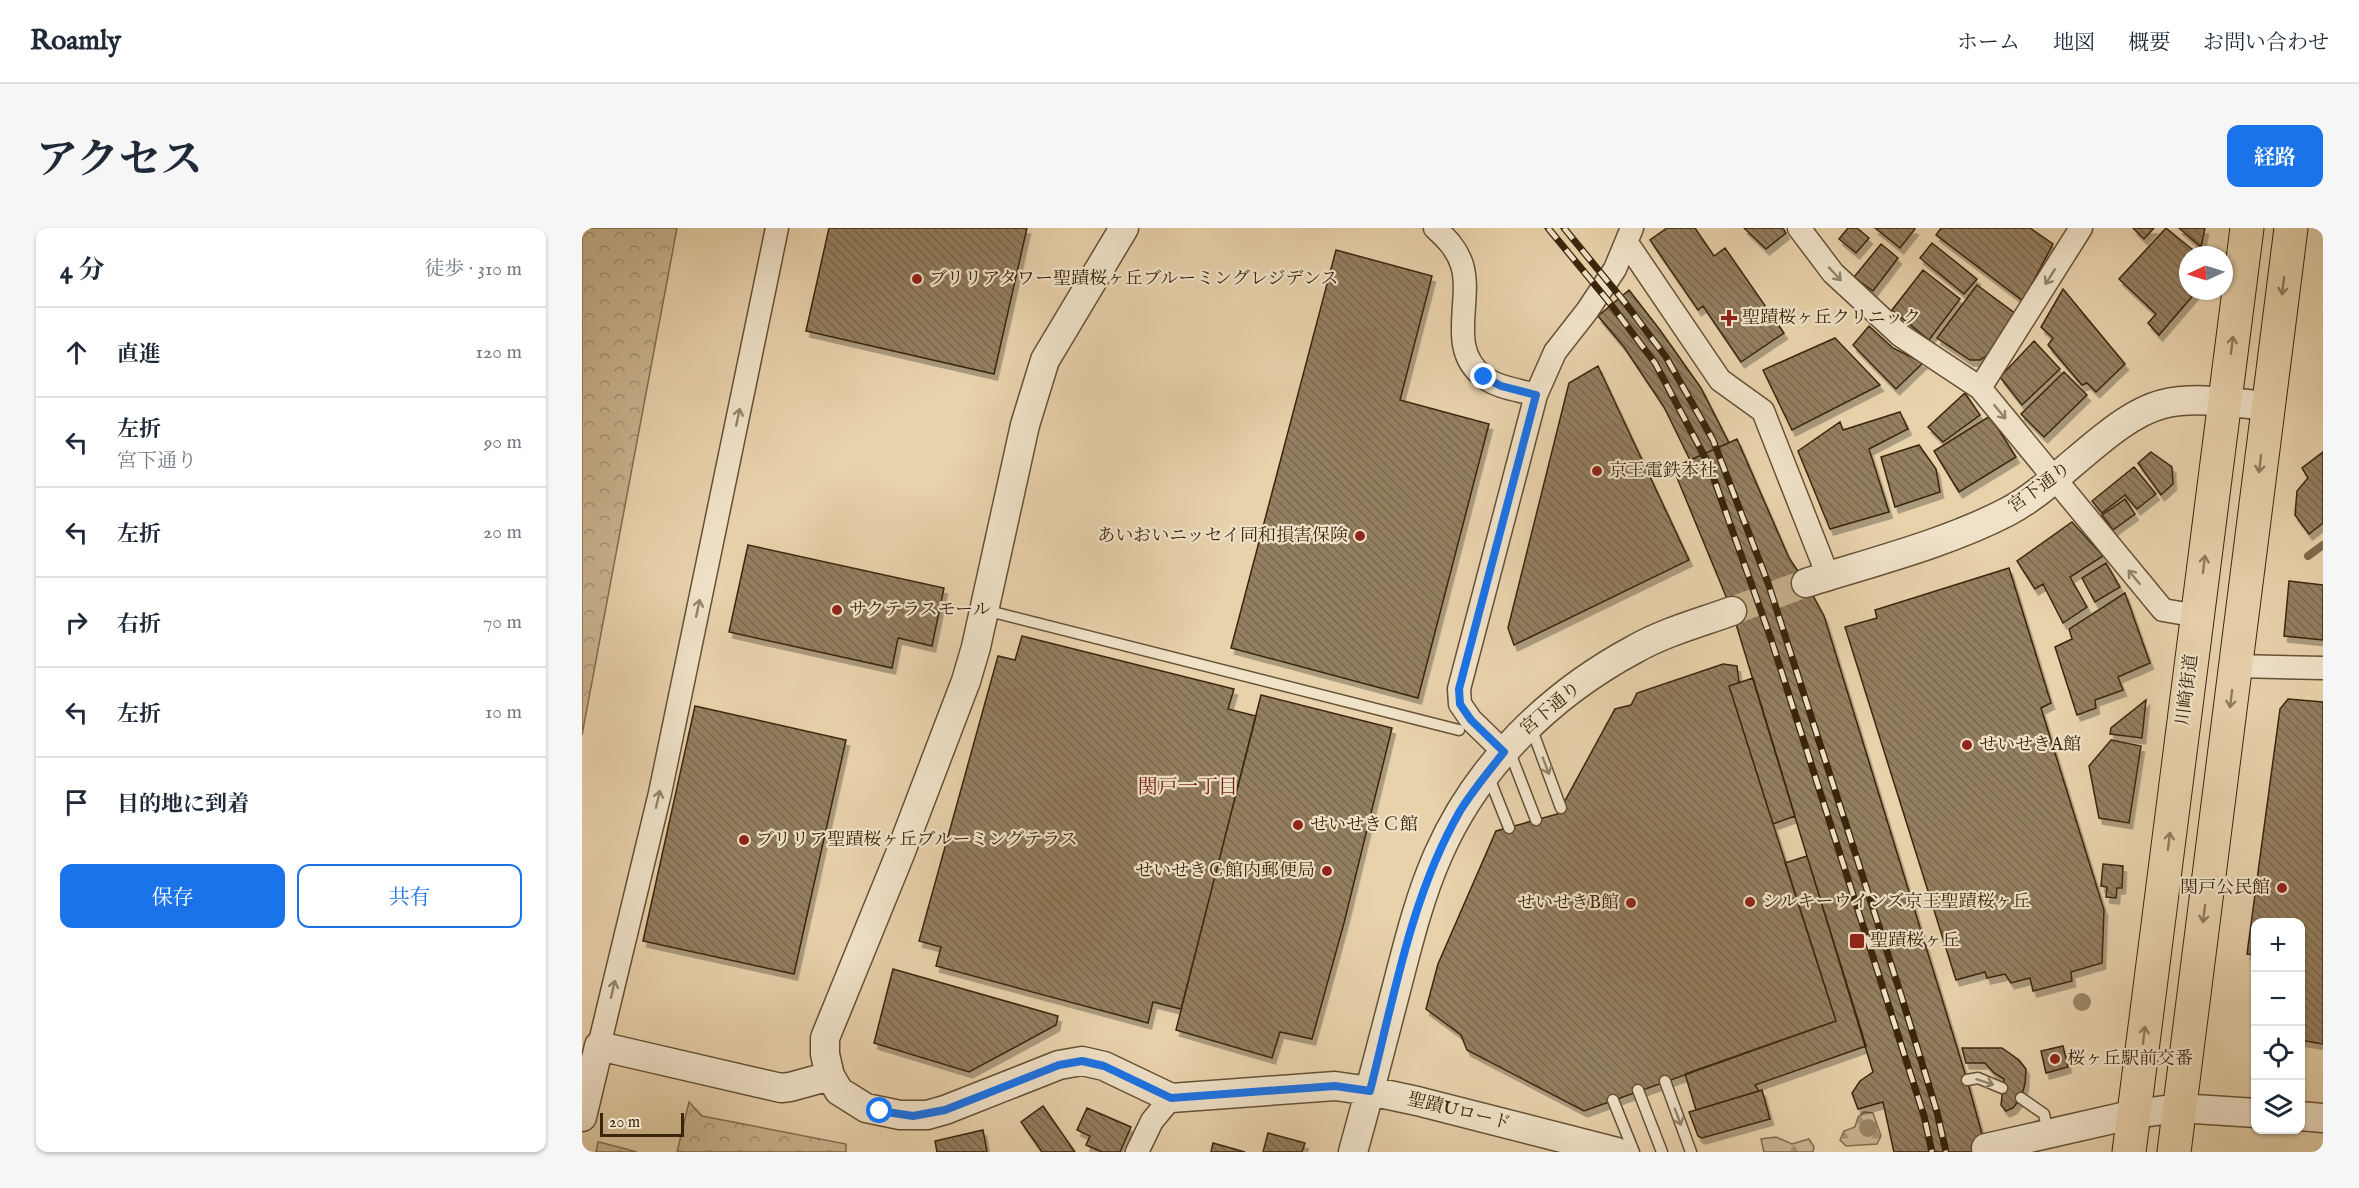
<!DOCTYPE html>
<html lang="ja">
<head>
<meta charset="utf-8">
<style>
  body { margin:0; font-family:"IM FELL English","Noto Serif JP",serif; background:#f6f6f7; color:#1f2937 }
  .controls { position:absolute; right:18px; bottom:18px; display:grid; overflow:hidden; border-radius:12px; box-shadow:0 2px 4px #0004 }
  .controls button { width:54px; height:54px; display:grid; place-items:center; padding:0; border:0; border-bottom:2px solid #e0e1e3; background:#fff; color:#1f2937; font:30px sans-serif }
  .compass { position:absolute; left:1597px; top:18px; width:54px; height:54px; border-radius:50%; background:#fff; box-shadow:0 2px 4px #0004; rotate:266deg }
  .scale { position:absolute; left:18px; bottom:15px; width:84px; box-sizing:border-box; padding-left:6px; border:3px solid #3a260d; border-top:0; font-size:16px; line-height:21px; white-space:nowrap; color:#3a260d; -webkit-text-stroke:4px #f0e2c9; paint-order:stroke }
  .stop { position:absolute; width:18px; height:18px; margin:-14px; border:4px solid #1a73e8; border-radius:50%; background:#fff }
  .stop.end { background:#1a73e8; border-color:#fff; box-shadow:0 2px 6px #0008 }
  .list { margin:0; padding:0; list-style:none }
  h2 { display:flex; justify-content:space-between; align-items:center; height:78px; margin:0; padding:0 24px; font-size:26px }
  h2 small { font-size:20px; font-weight:400; color:#747a83 }
  .list li { display:grid; grid-template-columns:39px 1fr auto; gap:18px; align-items:center; box-sizing:border-box; height:90px; padding:0 24px; border-top:2px solid #e0e1e3 }
  .list b { display:block; font-size:22px; white-space:nowrap }
  .list p { margin:0; font-size:20px; white-space:nowrap; color:#747a83 }
  .list em { font-size:20px; font-style:normal; color:#747a83 }
  .actions { display:flex; gap:12px; padding:18px 24px }
  .actions a { flex:1; padding:14px 0; border:2px solid #1a73e8; border-radius:12px; text-align:center; font-size:21px; color:#1a73e8 }
  .actions .main { background:#1a73e8; color:#fff }
  .icon { flex:none; width:33px; height:33px; fill:none; stroke:currentColor; stroke-width:2; stroke-linecap:round; stroke-linejoin:round }
  .map { position:relative; flex:none; width:1741px; height:924px; overflow:hidden; border-radius:12px }
  header { display:flex; align-items:center; gap:36px; box-sizing:border-box; height:84px; padding:0 30px; background:#fff; border-bottom:2px solid #e0e1e3 }
  header strong { font-size:28px }
  nav { display:flex; gap:33px; margin-inline-start:auto; font-size:21px }
  .intro { display:flex; align-items:center; justify-content:space-between; box-sizing:border-box; height:144px; padding:0 36px }
  h1 { margin:0; font-size:42px }
  .button { padding:15px 27px; border-radius:12px; background:#1a73e8; color:#fff; font-size:21px; font-weight:700 }
  main { display:flex; gap:36px; padding:0 36px }
  aside { flex:1; background:#fff; border-radius:12px; box-shadow:0 2px 4px #0004 }
  .map>svg:first-child { display:block }
  .forest { fill:url(#forest-firs); stroke:#826e4f; stroke-width:1.5 }
  .park { fill:url(#park-crowns); stroke:#826e4f; stroke-width:1.5 }
  .lines { fill:none; stroke-linecap:round; stroke-linejoin:round }
  .stream { stroke:#7f6a4c; stroke-width:8 }
  .building { fill:url(#building-back-hatch); stroke:#3a260d; stroke-width:1.5; filter:url(#shadow) }
  .tertiary-tunnel { stroke:#c5b08c; stroke-width:28; stroke-dasharray:28 14; stroke-linecap:butt }
  .service-casing { stroke:#665135; stroke-width:13 }
  .minor-casing { stroke:#665135; stroke-width:25 }
  .tertiary-casing { stroke:#665135; stroke-width:31 }
  .primary-casing { stroke:#3a260d; stroke-width:35 }
  .service { stroke:#f0e2c9; stroke-width:10 }
  .minor { stroke:#f0e2c9; stroke-width:22 }
  .tertiary { stroke:#f0e2c9; stroke-width:28 }
  .primary { stroke:#e8d2ac; stroke-width:33 }
  .rail-casing { stroke:#3a260d; stroke-width:7 }
  .rail { stroke:#f0e2c9; stroke-width:4.5; stroke-dasharray:14; stroke-linecap:butt }
  .tree { fill:#9c8767 }
  .oneway { stroke:#95846b }
  .oneway2 { stroke:#917c5c }
  .route { stroke:#1a73e8; stroke-width:8 }
  .poi-dot { fill:#8f2418; stroke:#f0e2c9; stroke-width:2 }
  .labels { text-anchor:middle; dominant-baseline:central; stroke-width:4.5; stroke-linejoin:round; paint-order:stroke }
  .poi-label { font-size:18px; fill:#3a260d; stroke:#f0e2c9; text-anchor:start }
  .street-label { font-size:18px; fill:#3a260d; stroke:#f0e2c9 }
  .neighbourhood-label { font-size:20px; fill:#7a1f14; stroke:#f0e2c9 }
</style>
</head>
<body>
<header>
<strong>Roamly</strong>
<nav><a>ホーム</a><a>地図</a><a>概要</a><a>お問い合わせ</a></nav>
</header>
<div class="intro"><h1>アクセス</h1><a class="button">経路</a></div>
<main>
<aside>
<h2>4 分<small>徒歩 · 310 m</small></h2>
<ul class="list">
<li><svg class="icon" aria-label="ahead" viewBox="0 0 24 24"><path d="M12 20V5M6 11l6-6 6 6"/></svg><div><b>直進</b></div><em>120 m</em></li>
<li><svg class="icon" aria-label="left" viewBox="0 0 24 24"><path d="M17 20v-9H6M10 6l-5 5 5 5"/></svg><div><b>左折</b><p>宮下通り</p></div><em>90 m</em></li>
<li><svg class="icon" aria-label="left" viewBox="0 0 24 24"><path d="M17 20v-9H6M10 6l-5 5 5 5"/></svg><div><b>左折</b></div><em>20 m</em></li>
<li><svg class="icon" aria-label="right" viewBox="0 0 24 24"><path d="M7 20v-9h11M14 6l5 5-5 5"/></svg><div><b>右折</b></div><em>70 m</em></li>
<li><svg class="icon" aria-label="left" viewBox="0 0 24 24"><path d="M17 20v-9H6M10 6l-5 5 5 5"/></svg><div><b>左折</b></div><em>10 m</em></li>
<li><svg class="icon" aria-label="arrive" viewBox="0 0 24 24"><path d="M6 21V4h12l-3 4 3 4H6"/></svg><div><b>目的地に到着</b></div></li>
</ul>
<div class="actions"><a class="main">保存</a><a>共有</a></div>
</aside>
<div class="map">
<svg width="1741" height="924" viewBox="0 0 1741 924">
  <defs>
    <pattern id="forest-firs" width="22" height="20" patternUnits="userSpaceOnUse" patternTransform="scale(1.5)"><rect width="22" height="20" fill="#cab591"/><path d="M5 1l3.5 6h-7zM16 11l3.5 6h-7z" fill="#a59375"/></pattern>
    <pattern id="park-crowns" width="20" height="18" patternUnits="userSpaceOnUse" patternTransform="scale(1.5)"><rect width="20" height="18" fill="#cab591"/><path d="M2 6a3 3 0 1 1 6 0M12 15a3 3 0 1 1 6 0" fill="none" stroke="#a59375"/></pattern>
    <pattern id="building-back-hatch" width="6" height="6" patternUnits="userSpaceOnUse" patternTransform="scale(1.5)"><rect width="6" height="6" fill="#947f60"/><path d="M-1 5l2 2M0 0l6 6M5-1l2 2" fill="none" stroke="#7a684e"/></pattern>
    <filter id="shadow"><feDropShadow dx="3.5" dy="6" stdDeviation="0" flood-color="#0004"/></filter>
  </defs>
  <rect width="100%" height="100%" fill="#e8d2ac"/>
  <filter id="stains"><feTurbulence type="fractalNoise" baseFrequency=".00333" numOctaves="4"/><feColorMatrix values="0 0 0 0 .2 0 0 0 0 .09 0 0 0 0 .02 0 0 0 .5 -.17"/></filter>
  <radialGradient id="worn" r=".72"><stop offset=".6" stop-color="#630" stop-opacity="0"/><stop offset="1" stop-color="#630" stop-opacity=".3"/></radialGradient>
  <!-- forest -->
  <path class="forest" d="M1282 884 1291 885 1299 908 1295 916 1264 918 1258 912 1262 903 1273 899 1276 889Z
    M1194 909 1210 916 1227 911 1232 919 1231 924H1182L1179 911Z"/>
  <!-- park -->
  <path class="park" d="M0 0H95L0 507Z
    M107 874 120 888 264 916V924H95Z
    M16 914H17L55 924H14Z"/>
  <g class="lines">
    <!-- stream -->
    <path class="stream" d="M1726 328 1741 317"/>
  </g>
  <!-- building -->
  <path class="building" d="M247 0H445L412 146 224 103Z
    M1085 0H1113L1132 28 1143 20 1202 105 1159 134 1121 78 1116 82 1068 12Z
    M1162 0H1201L1204 5 1184 21Z
    M1266 0H1275L1287 10 1274 25 1257 11Z
    M1293 0H1331L1333 1 1318 20Z
    M1359 0H1448L1471 16 1441 73 1354 7Z
    M1551 0H1572L1562 11Z
    M1584 0 1617 27H1606V63H1615L1577 107 1566 95 1574 86 1537 51Z
    M1597 0H1623L1619 19Z
    M1350 15 1395 51 1382 66 1338 30Z
    M1299 16 1316 30 1291 63 1272 49Z
    M754 22 850 48 818 172 907 196 836 470 649 420Z
    M1341 42 1378 71 1347 112 1310 82Z
    M1395 57 1434 86 1407 126 1398 132H1388L1355 110Z
    M1481 61 1543 136 1514 164 1505 155 1500 157 1466 117 1471 110 1459 99Z
    M1047 62 1078 102 1119 160 1147 215 1108 232 1082 179 1042 119 1016 88Z
    M1287 98 1311 120 1341 135 1314 161 1271 117Z
    M1253 110 1298 157 1210 202 1181 142Z
    M1452 113 1478 141 1440 177 1418 149Z
    M1016 138 1107 332 932 417 926 400 987 155Z
    M1482 144 1505 167 1462 209 1439 186Z
    M1383 165 1398 187 1361 214 1346 199Z
    M1318 184 1326 201 1287 221 1307 284 1248 301 1216 223 1258 194 1261 202Z
    M1408 188 1434 229 1377 264 1352 223Z
    M1155 211 1207 330 1224 355 1242 388 1385 852 1405 924H1312L1301 874 1276 881 1270 865 1278 853 1291 844 1150 383 1091 240Z
    M1337 217 1354 241 1358 264 1313 279 1299 229Z
    M1569 224 1590 239 1591 256 1579 267 1556 235Z
    M1741 224V295L1727 306 1713 287 1715 263 1726 250 1720 240Z
    M1552 239 1574 266 1555 281 1543 267 1520 285 1510 273Z
    M1543 271 1553 286 1531 302 1520 287Z
    M1490 294 1521 328 1488 349 1505 379 1481 395 1461 356 1453 361 1435 333Z
    M166 317 362 360 350 418 316 410 310 440 147 404Z
    M1524 335 1538 359 1513 374 1500 350Z
    M1427 340 1469 475 1459 480 1522 682 1520 735 1489 744 1490 753 1451 763 1448 750 1429 755 1423 746 1405 750 1403 744 1374 752 1263 399 1295 390 1293 382Z
    M1707 353 1741 357V412L1702 408Z
    M1543 365 1568 435 1536 449 1541 462 1513 472 1514 480 1495 487 1473 419 1490 411 1487 401Z
    M440 408 652 461 646 481 674 488 599 781 571 774 566 795 354 738 359 719 337 713 416 428 433 432Z
    M1141 436 1155 438 1157 455 1147 458 1254 793 1002 883 885 822 879 807 844 781 856 736 914 603 979 585V580L1033 481 1049 477 1055 465Z
    M1171 450 1213 588 1191 596 1147 458Z
    M679 467 810 500 762 695 730 811 698 804 690 830 594 802Z
    M1706 471 1741 474V816L1718 812V694H1674V727L1665 726 1698 481Z
    M1564 472 1560 510 1528 506 1529 500Z
    M113 478 264 512 212 746 61 713Z
    M1529 512 1559 518 1547 595 1517 590 1507 538Z
    M1225 628 1284 818 1173 857 1177 863 1114 882 1103 846 1254 793 1203 635Z
    M1521 636 1541 638 1540 660H1535L1534 670 1524 669 1525 659 1519 658Z
    M311 741 476 788 474 797 387 844 292 815Z
    M1481 818 1486 839 1464 845 1459 823Z
    M1380 820H1420L1437 832 1444 841 1443 856 1439 870 1431 880 1424 883 1419 877 1422 851 1412 845 1403 835H1384Z
    M1180 862 1188 891 1120 910 1116 908 1107 884Z
    M461 878 493 924H460L439 894Z
    M505 880 549 899 538 924H520L504 917 508 908 495 902Z
    M401 902 405 924H355L353 913Z
    M686 905 723 915 720 924H681Z
    M631 915 663 924H629Z"/>
  <g class="lines">
    <!-- tertiary-tunnel -->
    <path class="tertiary-tunnel" d="M1150 383 1224 355"/>
    <!-- service casing -->
    <g class="service-casing">
      <path id="service" d="M403 382 877 502
        M949 499 979 580
        M927 522 954 592
        M906 547 927 600
        M1385 852 1396 850 1420 860
        M1083 853 1109 924
        M1056 862 1080 924
        M1439 870 1462 886 1466 905
        M1031 872 1052 924"/>
    </g>
    <!-- minor casing -->
    <g class="minor-casing">
      <path id="minor" d="M853 0C865 11 875 21 880 37 891 73 864 121 902 149 916 160 937 162 954 167
        M1217 0 1251 45 1318 107 1398 160 1581 382 1616 388
        M1045 15 1138 152 1181 183 1246 348
        M1398 160 1499 0
        M1653 438 1741 440
        M922 524 889 492 878 476 877 461 954 167 973 124 1005 83 1033 41 1050 0
        M17 818 78 565 195 0
        M555 924 570 893 589 870"/>
    </g>
    <!-- tertiary casing -->
    <g class="tertiary-casing">
      <path id="tertiary" d="M542 0 463 132 443 197 394 419 384 453 318 626 243 810V826L248 848 257 863 284 880 318 887H345L363 882 477 837 500 833 522 838 589 870 753 858 788 863 835 873 1035 924
        M1224 355C1290 334 1363 316 1425 284 1476 258 1529 189 1581 176 1614 168 1652 175 1685 178
        M1718 888 1741 890
        M0 889 17 818 199 860 208 859 248 848
        M1404 920 1553 886 1597 880 1674 885
        M771 924C786 870 800 816 814 762 826 716 837 670 856 627 895 538 967 467 1053 421 1083 404 1117 395 1150 383"/>
    </g>
    <!-- primary casing -->
    <g class="primary-casing">
      <path id="primary" d="M1547 924 1665 0
        M1592 924 1709 0"/>
    </g>
    <!-- service -->
    <use href="#service" class="service"/>
    <!-- minor -->
    <use href="#minor" class="minor"/>
    <!-- tertiary -->
    <use href="#tertiary" class="tertiary"/>
    <!-- primary -->
    <use href="#primary" class="primary"/>
    <!-- rail casing -->
    <g class="rail-casing">
      <path id="rail" d="M966 0 1027 74 1073 135 1127 237 1189 411 1342 888 1350 924
        M982 0 1041 72 1084 129 1131 212 1186 355 1319 767 1355 884 1364 924"/>
    </g>
    <!-- rail -->
    <use href="#rail" class="rail"/>
  </g>
  <!-- trees -->
  <g class="tree">
    <circle cx="1500" cy="774" r="9"/>
    <circle cx="1286" cy="900" r="9"/>
  </g>
  <!-- one-way arrows -->
  <defs><path id="oneway-shaft" d="M-6 0H5M1.5-3L5.5 0L1.5 3" fill="none" stroke-width="1.6" stroke-linecap="round" stroke-linejoin="round" transform="scale(1.5)"/></defs>
  <g class="oneway">
    <use href="#oneway-shaft" transform="translate(1253 46) rotate(47)"/>
    <use href="#oneway-shaft" transform="translate(1468 49) rotate(122)"/>
    <use href="#oneway-shaft" transform="translate(1418 184) rotate(50)"/>
    <use href="#oneway-shaft" transform="translate(156 189) rotate(-78)"/>
    <use href="#oneway-shaft" transform="translate(1552 349) rotate(-130)"/>
    <use href="#oneway-shaft" transform="translate(116 380) rotate(-78)"/>
    <use href="#oneway-shaft" transform="translate(964 538) rotate(69)"/>
    <use href="#oneway-shaft" transform="translate(76 571) rotate(-77)"/>
    <use href="#oneway-shaft" transform="translate(31 761) rotate(-77)"/>
    <use href="#oneway-shaft" transform="translate(1403 854) rotate(18)"/>
    <use href="#oneway-shaft" transform="translate(1096 889) rotate(69)"/>
  </g>
  <g class="oneway2">
    <use href="#oneway-shaft" transform="translate(1701 58) rotate(97)"/>
    <use href="#oneway-shaft" transform="translate(1650 117) rotate(-83)"/>
    <use href="#oneway-shaft" transform="translate(1678 236) rotate(97)"/>
    <use href="#oneway-shaft" transform="translate(1622 336) rotate(-83)"/>
    <use href="#oneway-shaft" transform="translate(1649 471) rotate(97)"/>
    <use href="#oneway-shaft" transform="translate(1587 613) rotate(-83)"/>
    <use href="#oneway-shaft" transform="translate(1622 686) rotate(97)"/>
    <use href="#oneway-shaft" transform="translate(1562 807) rotate(-83)"/>
  </g>
  <g class="lines">
    <!-- route -->
    <path class="route" d="M298 883 331 888 363 882 477 837 500 833 522 838 589 870 753 858 788 863C812 769 829 668 878 583 891 562 907 543 922 524L889 492 878 476 877 461 954 167 919 158 902 149"/>
  </g>
  <!-- markers -->
  <g class="poi-dot">
    <circle cx="335" cy="51" r="6"/>
    <path d="M1144 81h6v6h6v6h-6v6h-6v-6h-6v-6h6z"/>
    <circle cx="1015" cy="243" r="6"/>
    <circle cx="778" cy="308" r="6"/>
    <circle cx="255" cy="382" r="6"/>
    <circle cx="1385" cy="517" r="6"/>
    <circle cx="716" cy="597" r="6"/>
    <circle cx="162" cy="612" r="6"/>
    <circle cx="745" cy="643" r="6"/>
    <circle cx="1700" cy="660" r="6"/>
    <circle cx="1168" cy="674" r="6"/>
    <circle cx="1049" cy="675" r="6"/>
    <rect x="1267" y="705" width="16" height="16" rx="3"/>
    <circle cx="1473" cy="831" r="6"/>
  </g>
  <g class="labels">
    <!-- poi labels -->
    <g class="poi-label">
      <text x="347" y="51">ブリリアタワー聖蹟桜ヶ丘ブルーミングレジデンス</text>
      <text x="1160" y="90">聖蹟桜ヶ丘クリニック</text>
      <text x="1027" y="243">京王電鉄本社</text>
      <text x="766" y="308" text-anchor="end">あいおいニッセイ同和損害保険</text>
      <text x="267" y="382">サクテラスモール</text>
      <text x="1397" y="517">せいせきA館</text>
      <text x="728" y="597">せいせきＣ館</text>
      <text x="174" y="612">ブリリア聖蹟桜ヶ丘ブルーミングテラス</text>
      <text x="733" y="643" text-anchor="end">せいせきＣ館内郵便局</text>
      <text x="1688" y="660" text-anchor="end">関戸公民館</text>
      <text x="1180" y="674">シルキーウインズ京王聖蹟桜ヶ丘</text>
      <text x="1037" y="675" text-anchor="end">せいせきB館</text>
      <text x="1288" y="713">聖蹟桜ヶ丘</text>
      <text x="1485" y="831">桜ヶ丘駅前交番</text>
    </g>
    <!-- street labels -->
    <g class="street-label">
      <text transform="translate(1458 260) rotate(-36)">宮下通り</text>
      <text transform="translate(1606 462) rotate(-83)">川崎街道</text>
      <text transform="translate(969 481) rotate(-40)">宮下通り</text>
      <text transform="translate(877 884) rotate(14)">聖蹟Uロード</text>
    </g>
    <!-- neighbourhood labels -->
    <g class="neighbourhood-label">
      <text x="606" y="559">関戸一丁目</text>
    </g>
  </g>
  <rect width="100%" height="100%" filter="url(#stains)"/>
  <rect width="100%" height="100%" fill="url(#worn)"/>
</svg>
<div class="controls">
<button>+</button>
<button>−</button>
<button><svg class="icon" aria-label="locate" viewBox="0 0 24 24"><circle cx="12" cy="12" r="6"/><path d="M12 2v4M12 18v4M2 12h4M18 12h4"/></svg></button>
<button><svg class="icon" aria-label="layers" viewBox="0 0 24 24"><path d="M12 4l9 5-9 5-9-5zM3 14l9 5 9-5"/></svg></button>
</div>
<svg class="compass" viewBox="-18 -18 36 36"><path d="M0-13l5 13h-10z" fill="#e53935"/><path d="M0 13l5-13h-10z" fill="#747a83"/></svg>
<div class="scale">20 m</div>
<div class="stop" style="left:298px;top:883px"></div>
<div class="stop end" style="left:902px;top:149px"></div>
</div>
</main>
</body>
</html>
